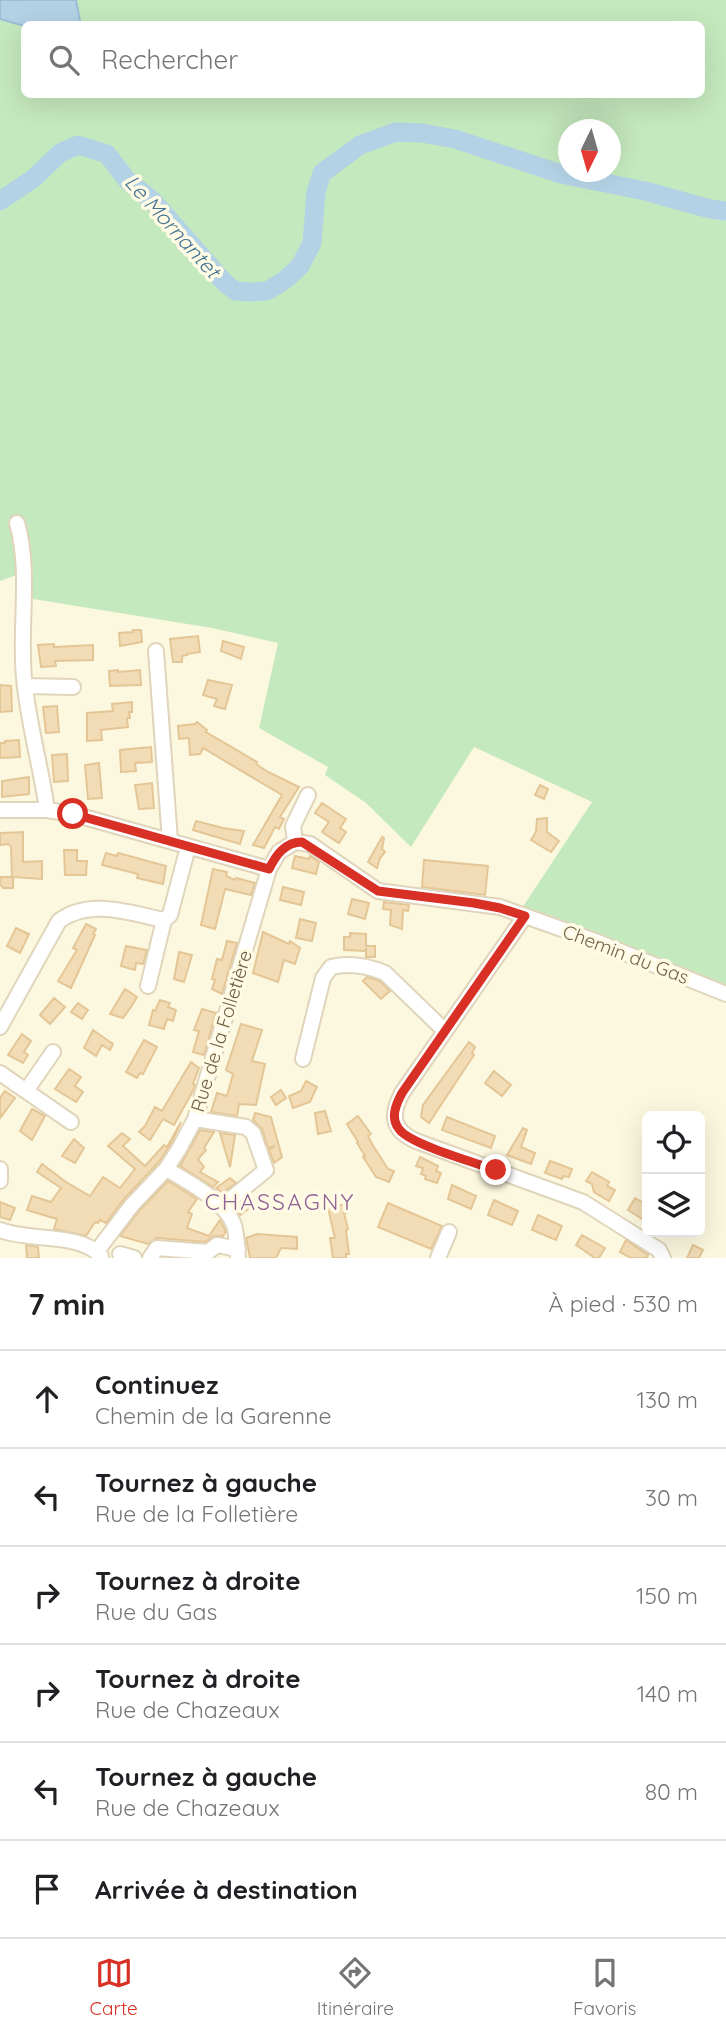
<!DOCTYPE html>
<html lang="fr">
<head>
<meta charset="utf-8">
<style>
  body { margin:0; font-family:Quicksand,sans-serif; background:#f6f6f6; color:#202124 }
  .controls { position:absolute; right:21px; bottom:21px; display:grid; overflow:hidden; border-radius:10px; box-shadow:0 7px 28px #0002 }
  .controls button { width:63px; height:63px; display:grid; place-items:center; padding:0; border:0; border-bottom:2px solid #e0e0e0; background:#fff; color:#202124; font:35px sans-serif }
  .compass { position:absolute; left:558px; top:119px; width:63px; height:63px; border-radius:50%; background:#fff; box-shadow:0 7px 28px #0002; rotate:185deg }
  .stop { position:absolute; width:21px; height:21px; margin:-16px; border:5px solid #d93025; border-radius:50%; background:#fff }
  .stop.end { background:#d93025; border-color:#fff; box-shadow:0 2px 7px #0008 }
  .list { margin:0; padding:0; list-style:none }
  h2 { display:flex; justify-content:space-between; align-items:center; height:91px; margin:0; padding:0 28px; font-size:30px }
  h2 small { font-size:23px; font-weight:400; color:#757577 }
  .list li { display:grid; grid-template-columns:46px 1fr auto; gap:21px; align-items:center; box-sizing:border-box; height:98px; padding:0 28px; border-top:2px solid #e0e0e0 }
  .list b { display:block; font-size:26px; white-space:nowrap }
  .list p { margin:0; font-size:23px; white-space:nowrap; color:#757577 }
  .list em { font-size:23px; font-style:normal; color:#757577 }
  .icon { flex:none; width:38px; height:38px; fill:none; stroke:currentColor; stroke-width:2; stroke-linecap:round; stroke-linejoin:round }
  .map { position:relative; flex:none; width:726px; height:1258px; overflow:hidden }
  .search { position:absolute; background:#fff; box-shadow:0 7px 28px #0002; left:21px; right:21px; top:21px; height:77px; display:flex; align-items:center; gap:18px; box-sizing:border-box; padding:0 24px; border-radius:10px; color:#757577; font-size:26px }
  .sheet { height:679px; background:#fff }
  nav { display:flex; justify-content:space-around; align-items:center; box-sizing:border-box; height:98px; border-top:2px solid #e0e0e0; background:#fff; font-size:19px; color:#757577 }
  nav a { display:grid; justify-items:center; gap:4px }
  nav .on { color:#d93025 }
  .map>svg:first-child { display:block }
  .green { fill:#c5e9be; fill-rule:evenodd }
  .water { fill:#b4d2e5; stroke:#9abfd7; stroke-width:2 }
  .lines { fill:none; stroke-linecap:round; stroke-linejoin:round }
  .river { stroke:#b4d2e5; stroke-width:19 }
  .building { fill:#f2dcb6; stroke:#e4c696; stroke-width:2 }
  .minor-casing { stroke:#e0d5bb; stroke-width:18 }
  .minor { stroke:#fff; stroke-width:14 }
  .route { stroke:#d93025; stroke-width:9 }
  .labels { text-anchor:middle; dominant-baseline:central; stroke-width:7; stroke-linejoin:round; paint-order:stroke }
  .street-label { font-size:19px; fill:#726047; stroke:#fffbe5 }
  .water-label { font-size:21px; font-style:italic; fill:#467594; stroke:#fffbe5 }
  .quarter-label { font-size:23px; letter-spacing:2px; fill:#906296; stroke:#fffbe5 }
</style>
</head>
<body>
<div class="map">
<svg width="726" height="1258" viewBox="0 0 726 1258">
  <rect width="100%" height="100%" fill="#fcf8df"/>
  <!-- green -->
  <path class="green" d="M76 0H726V991L522 908 592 802 474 747 411 847 366 803 325 775 328 767 259 728 278 643 212 628 27 598 28 571 0 581V19L24 26V94H702V24H78L80 21ZM568 130H610V172H568Z"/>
  <!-- water -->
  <path class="water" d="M0 0H76L80 21 78 24 24 26 0 19Z"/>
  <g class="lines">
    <!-- river -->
    <path class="river" d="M0 201 34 178 60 153 78 145 107 154 127 180 153 201 224 282 235 291 250 292 267 291 285 280 300 266 312 243 316 192 322 173 360 145 396 132 421 133 455 139 561 174 645 191 710 209 726 211"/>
  </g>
  <!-- building -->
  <path class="building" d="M133 630H141L142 642 120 646 119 633 133 632Z
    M198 636 200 652 187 654V655L182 656V662H173L170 639Z
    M223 641 244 647 241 659 221 651Z
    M54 644V647L93 645V660L55 661 56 666 41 667 38 645Z
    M118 670V672L140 670 141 685 110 686 109 671Z
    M208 680 232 685 225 709 214 706 217 699 203 695Z
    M0 685 11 686 12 711 0 712Z
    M132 702V712H129L130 718H127L128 727 101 730 102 740 87 741V713L113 711 112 704Z
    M57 706 59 732 46 733 43 707Z
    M197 722 207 730 206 732 257 762 256 764 268 772 299 787 280 817 284 819 279 829 275 827 264 848 253 845 282 795 203 748 200 754 190 755 189 738 179 739 178 726 195 724Z
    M19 740 20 757 0 758V743H5V741Z
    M151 747 152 762 135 763 136 771 121 772 120 750Z
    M67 754 68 781 54 782 52 755Z
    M99 763 102 798 88 799 85 765Z
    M29 777V794L2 797V781Z
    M152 783 154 808 139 809 135 785Z
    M540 785 548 789 544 799 535 795Z
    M322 803 346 819 340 828 346 832 339 843 322 832 329 822 315 813Z
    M547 818V832L559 841 551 852 531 840 536 832 537 819Z
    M196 821 223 828 244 831 240 844 193 830Z
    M23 832V862L42 861V879L13 877V888H3L0 884V877H12L11 847 9 844 0 845V833Z
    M382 837 384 838 382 849 385 852 380 858 377 868 368 862Z
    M64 850H77V861H87L86 875H65Z
    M106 853 117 856 118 853 166 866 163 884 137 878 138 874 102 865Z
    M295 856 309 859 310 856 319 862 316 874 292 868Z
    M424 860 488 866 485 895 422 887Z
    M213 869 227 872 226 876 235 880 236 878 255 883 251 895 225 889 215 929 201 925Z
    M283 887 304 892 301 905 280 900Z
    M352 899 369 903 365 919 348 914Z
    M384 902 409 905 408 911 403 910 402 929 390 925 391 910 383 909Z
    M300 919 316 923 312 941 296 938Z
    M86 924 96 929 93 934 95 935 71 988 58 981 77 950 73 948Z
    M16 928 29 934 20 953 7 946Z
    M263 932 289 944 290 941 300 948 295 964 284 960 278 982 253 973Z
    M350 933 366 934V946H375V957H366V948V951L344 950V937H350Z
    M227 941 237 943 222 994 212 989 215 980 212 979 217 959 222 960Z
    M126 946 147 950 143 964 136 963 135 970 121 966Z
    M179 952 192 955 184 982 174 979Z
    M367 977 380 981 390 991 381 999 363 981Z
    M125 989 137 997 131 1007 123 1018 110 1014Z
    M54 998 65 1007 50 1024 40 1015Z
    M160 1000 170 1003 168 1007 176 1010 173 1021 167 1019 164 1029 149 1025 153 1010 155 1011Z
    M78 1003 88 1010 82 1019 71 1012Z
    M202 1009 216 1013 204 1055 193 1052 199 1031 194 1030Z
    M241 1024 262 1030 252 1061 265 1064 256 1105 239 1104 237 1116 211 1112 217 1093 227 1096 233 1074 226 1070Z
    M93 1030 113 1044 110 1050 102 1045 96 1056 84 1048Z
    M22 1034 31 1041 24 1052 28 1055 23 1063 8 1055Z
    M144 1040 157 1047 143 1074 140 1073 137 1078 126 1072Z
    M469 1042 475 1047 472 1053 474 1055 429 1123 421 1117 423 1105Z
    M191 1062 199 1068 193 1084 195 1085 194 1089 174 1125 163 1119 150 1140 139 1132 145 1126 155 1107 162 1111Z
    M69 1069 81 1077 75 1086 83 1092 76 1102 55 1089Z
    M494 1071 511 1085 502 1096 485 1083Z
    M306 1081 317 1087 310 1102 293 1108 289 1096 301 1091Z
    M281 1090 286 1098 276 1105 271 1097Z
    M5 1091 15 1098 0 1118V1098Z
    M32 1109 45 1116 32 1140 20 1131Z
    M325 1111 331 1131 318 1134 315 1113Z
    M255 1113 271 1117 282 1157 274 1163 269 1150 275 1146 268 1148 262 1129 253 1120Z
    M358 1116 371 1134 368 1136 372 1144 388 1169 394 1171 389 1182 376 1177 363 1157 365 1156 357 1143 358 1142 347 1124Z
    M447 1117 495 1136 491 1148 442 1130Z
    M181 1122 171 1144 158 1163 125 1198 106 1223 100 1220 98 1223 95 1222 86 1236 54 1229 57 1219 27 1210 32 1196 51 1202 61 1188 37 1172 42 1164 66 1182 90 1196 103 1177 120 1188 135 1169 108 1146 122 1133 130 1139 123 1146 145 1166 164 1145 167 1147Z
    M523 1128 527 1130 521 1147 535 1153 531 1164 507 1155Z
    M200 1130 214 1132 204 1148 206 1150 198 1159 204 1167 200 1172 218 1182 213 1187 180 1166Z
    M220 1133 235 1135 230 1167Z
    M74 1139 84 1148 75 1163 62 1156Z
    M420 1157 438 1166 436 1171 441 1173 437 1183 425 1179 426 1176 421 1174 423 1168 416 1166Z
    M550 1161 572 1169 569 1177 563 1176 562 1179 545 1173Z
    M592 1172 609 1182 607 1186 615 1190 609 1201 594 1192 592 1184 586 1181Z
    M230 1178 236 1183 222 1193 216 1188Z
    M168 1181 197 1199 188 1212 192 1214 187 1228 209 1236 220 1220 226 1232 223 1236H214L205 1242 157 1238 148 1244 120 1236 139 1211Z
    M452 1185 476 1196 471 1209 448 1199Z
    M250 1195 255 1204 240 1215 235 1208Z
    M635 1198 647 1205V1222L628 1210Z
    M494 1200 518 1211 512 1225 488 1215Z
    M0 1202 15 1208 10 1220 0 1217Z
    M388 1203 442 1226 431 1249 378 1227Z
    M346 1204 347 1213H344L348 1229 346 1230 349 1254H346V1258H333L330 1238H335L328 1208Z
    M538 1215 562 1226 556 1240 532 1230Z
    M257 1234 297 1237V1249L281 1248 276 1258H250L246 1238Z
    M582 1235 605 1248 599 1258H595L576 1245Z
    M626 1240 648 1255 647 1258H631L620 1252Z
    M26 1245 38 1247 39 1258H27Z
    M693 1245 703 1250 699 1258H687Z"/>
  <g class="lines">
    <!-- minor casing -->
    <g class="minor-casing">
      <path id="minor" d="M17 523C31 572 19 627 24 678 28 723 41 766 47 810
        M156 651 170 841
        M25 686 73 687
        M0 810H47L73 814 269 869
        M295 842 310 844 378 891 500 907 595 941 726 994
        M525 916 402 1093C390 1116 392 1130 416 1141L583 1202 659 1250 663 1258
        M148 986 164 920
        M0 1027 59 921C89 898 130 913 164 920L170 915 188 847
        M303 1059 323 978 331 967C348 963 368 966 385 973L445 1031
        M0 1073 71 1122
        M26 1091 53 1052
        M195 1119 246 1127 253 1133 266 1170 221 1207
        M0 1169V1181
        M166 1169C187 1181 225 1201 234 1225 237 1235 237 1248 238 1258
        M0 1230C31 1242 79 1232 101 1256
        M97 1251 132 1205 166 1169 179 1149 195 1119 269 869 279 852 295 842 293 826 308 795
        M120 1254 134 1258
        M150 1258 157 1248 208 1252 217 1245 238 1249
        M438 1258 449 1232"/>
    </g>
    <!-- minor -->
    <use href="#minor" class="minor"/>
  </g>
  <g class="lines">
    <!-- route -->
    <path class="route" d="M73 814 269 869C276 855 285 842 302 842L378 891 474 903 500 908 525 916 402 1093C396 1104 390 1118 399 1129 409 1144 476 1163 496 1170"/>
  </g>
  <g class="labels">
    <!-- street labels -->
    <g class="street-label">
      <text transform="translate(626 954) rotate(21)">Chemin du Gas</text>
      <text transform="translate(221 1031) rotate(-73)">Rue de la Folletière</text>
    </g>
    <!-- water labels -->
    <g class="water-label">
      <text transform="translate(173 226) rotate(48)">Le Mornantet</text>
    </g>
    <!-- quarter labels -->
    <g class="quarter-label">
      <text x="280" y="1201">CHASSAGNY</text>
    </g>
  </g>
</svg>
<div class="controls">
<button><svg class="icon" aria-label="locate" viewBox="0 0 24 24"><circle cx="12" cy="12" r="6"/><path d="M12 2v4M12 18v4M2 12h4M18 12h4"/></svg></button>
<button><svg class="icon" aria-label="layers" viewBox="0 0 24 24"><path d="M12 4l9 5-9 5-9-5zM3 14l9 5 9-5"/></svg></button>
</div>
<svg class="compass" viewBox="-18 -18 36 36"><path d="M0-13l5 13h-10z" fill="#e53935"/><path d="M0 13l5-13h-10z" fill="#757577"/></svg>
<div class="stop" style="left:73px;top:814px"></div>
<div class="stop end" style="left:496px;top:1170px"></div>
<div class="search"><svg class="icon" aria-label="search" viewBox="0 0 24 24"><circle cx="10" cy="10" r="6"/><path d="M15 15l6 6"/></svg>Rechercher</div>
</div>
<section class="sheet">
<h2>7 min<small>À pied · 530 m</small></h2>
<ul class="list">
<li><svg class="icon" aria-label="ahead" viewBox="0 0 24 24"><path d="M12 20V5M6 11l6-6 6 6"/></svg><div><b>Continuez</b><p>Chemin de la Garenne</p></div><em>130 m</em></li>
<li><svg class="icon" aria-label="left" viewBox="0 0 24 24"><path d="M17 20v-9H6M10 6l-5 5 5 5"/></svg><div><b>Tournez à gauche</b><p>Rue de la Folletière</p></div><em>30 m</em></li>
<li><svg class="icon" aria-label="right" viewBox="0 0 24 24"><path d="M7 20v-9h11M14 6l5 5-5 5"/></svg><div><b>Tournez à droite</b><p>Rue du Gas</p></div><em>150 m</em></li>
<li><svg class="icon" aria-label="right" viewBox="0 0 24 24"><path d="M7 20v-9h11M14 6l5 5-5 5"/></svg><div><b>Tournez à droite</b><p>Rue de Chazeaux</p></div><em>140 m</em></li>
<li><svg class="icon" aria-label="left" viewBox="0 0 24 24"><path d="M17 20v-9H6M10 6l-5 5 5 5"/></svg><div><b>Tournez à gauche</b><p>Rue de Chazeaux</p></div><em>80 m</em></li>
<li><svg class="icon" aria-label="arrive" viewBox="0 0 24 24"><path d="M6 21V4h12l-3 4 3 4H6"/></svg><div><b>Arrivée à destination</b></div></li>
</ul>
</section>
<nav>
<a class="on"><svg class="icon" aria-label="map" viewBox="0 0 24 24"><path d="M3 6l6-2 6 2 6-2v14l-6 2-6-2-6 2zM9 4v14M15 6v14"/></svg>Carte</a>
<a><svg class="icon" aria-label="directions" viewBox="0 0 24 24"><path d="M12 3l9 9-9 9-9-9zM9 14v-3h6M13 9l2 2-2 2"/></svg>Itinéraire</a>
<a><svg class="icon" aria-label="saved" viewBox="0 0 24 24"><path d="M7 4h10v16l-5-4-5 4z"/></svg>Favoris</a>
</nav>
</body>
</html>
